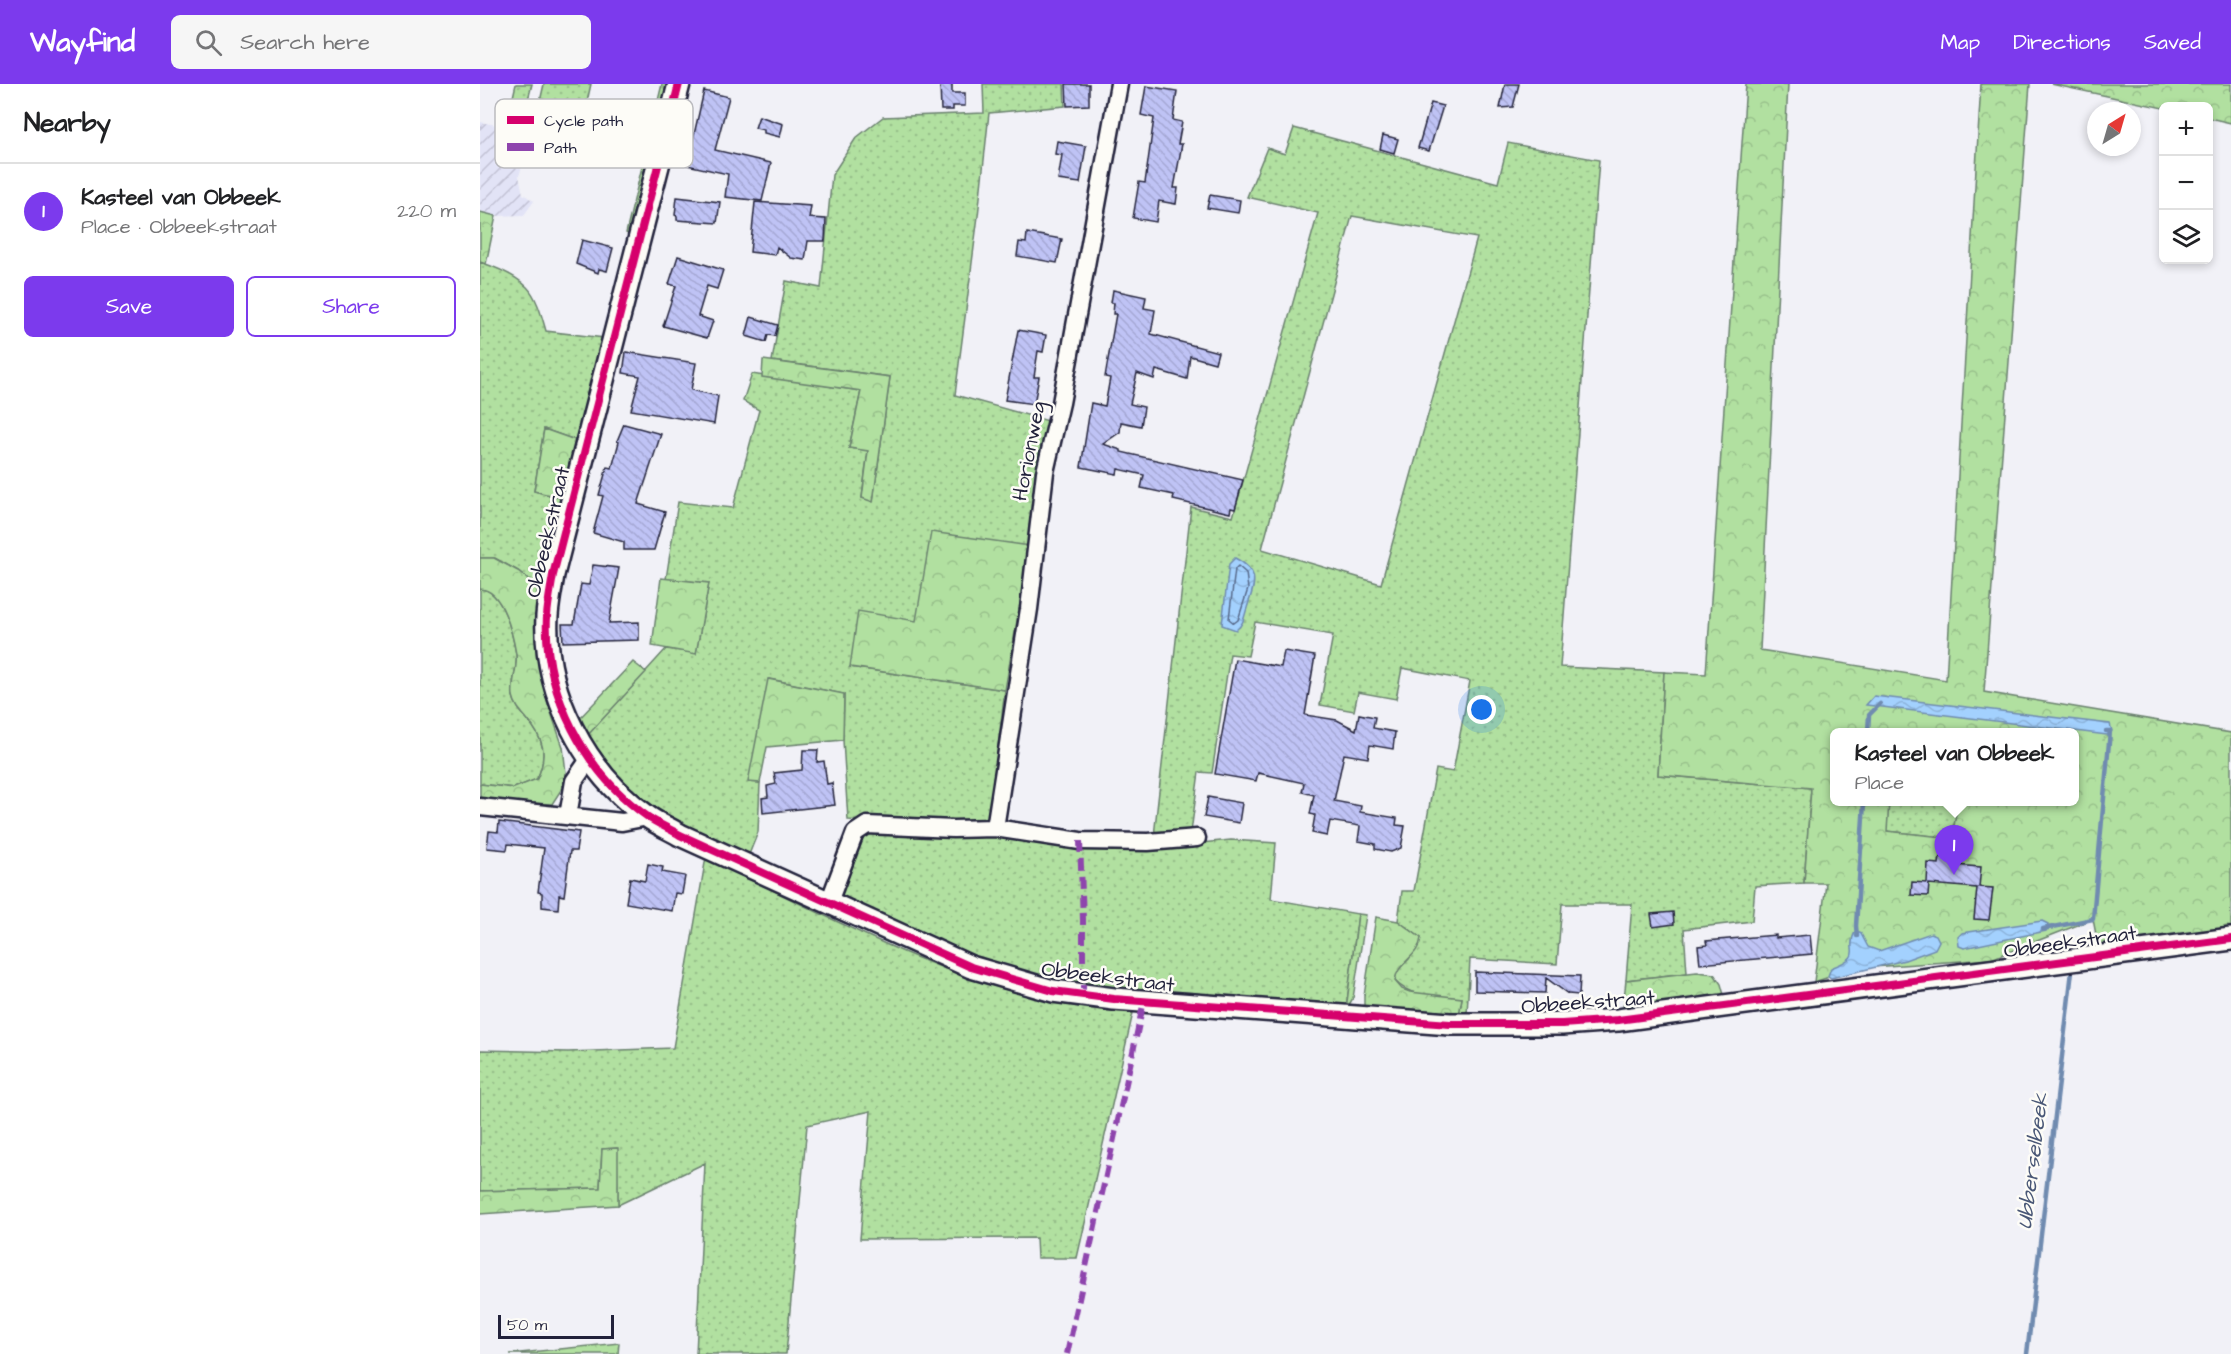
<!DOCTYPE html>
<html lang="en">
<head>
<meta charset="utf-8">
<style>
  body { margin:0; font-family:"Architects Daughter",sans-serif; background:#f6f6f6; color:#202124 }
  .controls { position:absolute; right:18px; top:18px; display:grid; overflow:hidden; border-radius:9px; box-shadow:0 3px 9px #0003 }
  .controls button { width:54px; height:54px; display:grid; place-items:center; padding:0; border:0; border-bottom:2px solid #e0e0e0; background:#fff; color:#202124; font:30px sans-serif }
  .compass { position:absolute; left:1607px; top:18px; width:54px; height:54px; border-radius:50%; background:#fff; box-shadow:0 3px 9px #0003; rotate:37deg }
  .scale { position:absolute; left:18px; bottom:15px; width:116px; box-sizing:border-box; padding-left:6px; border:3px solid #22223b; border-top:0; font-size:16px; line-height:21px; white-space:nowrap; color:#22223b; -webkit-text-stroke:4px #fdfcf7; paint-order:stroke }
  .you { position:absolute; left:1002px; top:626px; width:21px; height:21px; margin:-15px; border:4px solid #fff; border-radius:50%; background:#1a73e8; box-shadow:0 0 0 9px #1a73e833 }
  .badge { display:grid; place-items:center; width:39px; height:39px; border-radius:50%; background:#7c3aed; color:#fff; font-size:20px; font-weight:700 }
  .pin { position:absolute; translate:-50% -50px; filter:drop-shadow(0 2px 3px #0008) }
  .pin::after { content:''; position:absolute; top:32px; width:21px; height:18px; background:inherit; clip-path:polygon(0 0,100% 0,50% 100%) }
  .popup { position:absolute; left:1350px; top:644px; width:249px; height:78px; box-sizing:border-box; display:grid; place-content:center; border-radius:9px; background:#fff; filter:drop-shadow(0 2px 4px #0005); font-size:20px; white-space:nowrap; color:#757577 }
  .popup b { font-size:22px; color:#202124 }
  .popup::after { content:''; position:absolute; left:50%; top:100%; margin-left:-12px; border:12px solid transparent; border-top-color:#fff }
  .list { margin:0; padding:0; list-style:none }
  h2 { display:flex; justify-content:space-between; align-items:center; height:78px; margin:0; padding:0 24px; font-size:26px }
  h2 small { font-size:20px; font-weight:400; color:#757577 }
  .list li { display:grid; grid-template-columns:39px 1fr auto; gap:18px; align-items:center; box-sizing:border-box; height:96px; padding:0 24px; border-top:2px solid #e0e0e0 }
  .list b { display:block; font-size:22px; white-space:nowrap }
  .list p { margin:0; font-size:20px; white-space:nowrap; color:#757577 }
  .list em { font-size:20px; font-style:normal; color:#757577 }
  .actions { display:flex; gap:12px; padding:18px 24px }
  .actions a { flex:1; padding:14px 0; border:2px solid #7c3aed; border-radius:9px; text-align:center; font-size:21px; color:#7c3aed }
  .actions .main { background:#7c3aed; color:#fff }
  .icon { flex:none; width:33px; height:33px; fill:none; stroke:currentColor; stroke-width:2; stroke-linecap:round; stroke-linejoin:round }
  .map { position:relative; flex:none; width:1751px; height:1270px; overflow:hidden }
  header { display:flex; align-items:center; gap:36px; box-sizing:border-box; height:84px; padding:0 30px; background:#7c3aed; color:#fff }
  header strong { font-size:28px }
  nav { display:flex; gap:33px; margin-inline-start:auto; font-size:21px }
  .search { width:420px; height:54px; background:#f6f6f6; display:flex; align-items:center; gap:15px; box-sizing:border-box; padding:0 21px; border-radius:9px; color:#757577; font-size:22px }
  main { display:flex }
  aside { flex:1; background:#fff }
  .map>svg:first-child { display:block }
  .industrial { fill:url(#industrial-furrows) }
  .grass { fill:url(#grass-dots); stroke:#6a816e; stroke-width:1.5; fill-rule:evenodd }
  .forest { fill:url(#forest-crowns); stroke:#6a816e; stroke-width:1.5; fill-rule:evenodd }
  .water { fill:url(#water-waves); stroke:#6f8bb0; stroke-width:1.5 }
  .lines { fill:none; stroke-linecap:round; stroke-linejoin:round }
  .shore { stroke:#566889; stroke-width:1.5 }
  .stream { stroke:#6f8bb0; stroke-width:4.5 }
  .building { fill:url(#building-back-hatch); stroke:#22223b; stroke-width:1.5 }
  .minor-casing { stroke:#22223b; stroke-width:21 }
  .tertiary-casing { stroke:#22223b; stroke-width:26 }
  .minor { stroke:#fdfcf7; stroke-width:16 }
  .tertiary { stroke:#fdfcf7; stroke-width:21 }
  .quiet { stroke:#8e44ad; stroke-width:6; stroke-dasharray:12 6; stroke-linecap:butt }
  .cycleway-casing { stroke:#fdfcf7; stroke-width:11 }
  .cycleway { stroke:#d6006c; stroke-width:8 }
  .labels { text-anchor:middle; dominant-baseline:central; stroke-width:5; stroke-linejoin:round; paint-order:stroke }
  .street-label { font-size:21px; fill:#22223b; stroke:#fdfcf7 }
  .water-label { font-size:22px; font-style:italic; fill:#495776; stroke:#fdfcf7 }
  .key { fill:#fdfcf7; stroke:#bbbbbf; stroke-width:1.5 }
  .key-label { font-size:16px; fill:#22223b }
</style>
</head>
<body>
<header>
<strong>Wayfind</strong>
<div class="search"><svg class="icon" aria-label="search" viewBox="0 0 24 24"><circle cx="10" cy="10" r="6"/><path d="M15 15l6 6"/></svg>Search here</div>
<nav><a>Map</a><a>Directions</a><a>Saved</a></nav>
</header>
<main>
<aside>
<h2>Nearby<small></small></h2>
<ul class="list">
<li><span class="badge">1</span><div><b>Kasteel van Obbeek</b><p>Place · Obbeekstraat</p></div><em>220 m</em></li>
</ul>
<div class="actions"><a class="main">Save</a><a>Share</a></div>
</aside>
<div class="map">
<svg width="1751" height="1270" viewBox="0 0 1751 1270">
  <defs>
    <pattern id="industrial-furrows" width="10" height="10" patternUnits="userSpaceOnUse" patternTransform="scale(1.5)"><rect width="10" height="10" fill="#e2e3f6"/><path d="M-1 1l2-2M0 10L10 0M9 11l2-2" fill="none" stroke="#c2c2d4"/></pattern>
    <pattern id="grass-dots" width="8" height="8" patternUnits="userSpaceOnUse" patternTransform="scale(1.5)"><rect width="8" height="8" fill="#b1e0a0"/><path d="M2 2h.1M6 6h.1" fill="none" stroke="#98c08b" stroke-width="1.8" stroke-linecap="round"/></pattern>
    <pattern id="forest-crowns" width="20" height="18" patternUnits="userSpaceOnUse" patternTransform="scale(1.5)"><rect width="20" height="18" fill="#b1e0a0"/><path d="M2 6a3 3 0 1 1 6 0M12 15a3 3 0 1 1 6 0" fill="none" stroke="#98c08b"/></pattern>
    <pattern id="water-waves" width="16" height="10" patternUnits="userSpaceOnUse" patternTransform="scale(1.5)"><rect width="16" height="10" fill="#a3d1fe"/><path d="M0 5q4-4 8 0t8 0" fill="none" stroke="#8cb3db"/></pattern>
    <pattern id="building-back-hatch" width="6" height="6" patternUnits="userSpaceOnUse" patternTransform="scale(1.5)"><rect width="6" height="6" fill="#bfc3f5"/><path d="M-1 5l2 2M0 0l6 6M5-1l2 2" fill="none" stroke="#a4a7d3"/></pattern>
  </defs>
  <rect width="100%" height="100%" fill="#f1f1f7"/>
  <filter id="ink" filterUnits="userSpaceOnUse"><feTurbulence type="fractalNoise" baseFrequency=".0167" numOctaves="2"/><feDisplacementMap in="SourceGraphic" scale="12" xChannelSelector="R" yChannelSelector="G"/><feConvolveMatrix kernelMatrix="1 2 1 2 8 2 1 2 1" color-interpolation-filters="sRGB"/></filter>
  <g filter="url(#ink)">
    <!-- industrial -->
    <path class="industrial" d="M40 36 54 44 39 92 43 110 54 117 44 131 16 132 0 128V38L33 44Z"/>
    <!-- grass -->
    <path class="grass" d="M36 0H52C48 16 45 31 33 44L26 43Z
      M64 0H111L98 58 54 44Z
      M182 0H191L152 152 146 149Z
      M503 0H584L585 22 509 29 498 132 475 311 572 338 550 462 370 583 525 606 509 734C494 749 393 737 368 736L363 656 364 610 289 595 269 698 280 699 278 748 268 773C223 752 171 733 137 694 126 682 116 667 106 653L186 565 216 569 229 499 186 495 198 418 253 424 279 326 263 317 272 290 381 307 369 364 388 366 382 414 393 417 410 293 292 277 306 197 341 204 352 91 376 54 403 33 504 29Z
      M814 44 1018 99 1028 59 1119 76 1080 583 1184 588 1178 691 1331 704 1324 799 1275 802 1272 837 1204 845 1207 889 1146 896 1152 820H1082L1077 880 990 875 987 931H979L982 914C959 912 932 915 915 897L916 888 929 875 941 854 918 837 922 807H934L956 685 973 688 990 597 922 584 916 615 878 608 874 627 840 621 853 551 775 538 768 572 750 570 732 689 719 688 711 748 674 752 711 423 753 433 838 129 767 113 787 64 805 70ZM872 132 997 154 901 500 782 465Z
      M0 178C15 183 36 192 47 203 57 213 62 233 66 247L124 254 98 357 64 345 54 407 81 414 61 505 38 487 15 474H0Z
      M0 505C23 505 33 552 36 570 38 584 31 598 33 612 35 621 41 628 47 635 64 655 68 671 57 695L34 704 0 700Z
      M1409 718H1478L1472 754 1406 747Z
      M387 750 509 752 565 758 711 760 751 756 796 759 791 815 878 830 866 926 598 905 469 866 357 814 380 753Z
      M226 773C342 830 471 901 598 923 616 926 635 927 653 929L597 1174H557L556 1154 380 1155 391 1027 327 1041 306 1270H216L225 1079 138 1121 137 1064 122 1065 120 1104 0 1107V966L88 968 193 964Z"/>
    <!-- forest -->
    <path class="forest" d="M1266 0H1308L1280 566 1466 596 1501 0H1550L1504 608 1751 649V844L1618 861 1613 835 1511 875 1377 884 1334 898 1346 799H1324L1331 704 1178 691 1184 588 1226 590ZM1354 648H1594V718H1478L1472 754 1407 747 1409 718H1354Z
      M1571 0H1751V39L1729 34 1728 22H1684L1683 24Z
      M0 128 16 132 6 180 0 178Z
      M283 276 410 293 393 418 382 414 388 367 369 364 381 307 282 293Z
      M64 345 98 357 81 414 54 407Z
      M451 448 550 462 525 606 370 583 378 527 436 537Z
      M0 474H14L38 487 61 505 56 537 58 576 68 620 83 663 86 689 81 706 72 720 0 717V700L34 704 57 695C68 671 64 655 47 635 41 628 35 622 33 612 31 598 38 584 36 570 33 552 23 505 0 505Z
      M181 494 229 499 216 570 172 562Z
      M153 578 166 588 106 653 97 637Z
      M288 595 364 610 363 656 287 663 280 699 268 698Z
      M878 830 886 831 873 914 866 926Z
      M896 833 918 837 941 854C939 873 917 878 915 897L922 905 930 908 982 914 979 931 889 928 884 922V912Z
      M1217 888 1234 890 1241 900 1244 911 1143 925 1146 896Z
      M138 1064V1121L0 1130V1107L120 1104 122 1065Z
      M139 1259 138 1270H30Z"/>
    <!-- water -->
    <path class="water" d="M755 474C782 488 774 501 767 524 764 533 764 540 756 546L742 541 749 480Z
      M1394 612 1630 640 1632 647 1627 651 1386 621Z
      M1562 837 1568 840 1566 847 1484 864 1479 862 1478 853 1482 849Z
      M1375 848H1380L1388 863 1399 867 1451 849 1456 851 1459 857 1455 865 1425 876 1351 894 1348 892 1351 884C1387 870 1364 868 1375 848Z"/>
    <g class="lines">
      <!-- shore -->
      <path class="shore" d="M758 482 766 489 768 505 758 536 754 539 749 535 755 485Z"/>
      <!-- stream -->
      <path class="stream" d="M1388 648 1389 631 1400 620
        M1563 845 1613 835 1630 647H1626
        M1377 852 1376 842 1384 718
        M1547 1270 1592 887"/>
    </g>
    <!-- building -->
    <path class="building" d="M460 0H472V9H485V22H473V26H461Z
      M586 0H609V21L587 22Z
      M1025 0H1039L1033 23 1020 24Z
      M666 2 697 7 693 36 702 38 698 60H702L694 104H698L696 120 679 117 676 138 653 134 659 98 665 99 674 34 661 31Z
      M224 7 249 13 235 66 291 79 282 117 245 113 248 90 207 81Z
      M951 19 963 22 949 67 938 64Z
      M279 32 303 40 300 53 284 49V46L275 44Z
      M903 51 918 55 914 69 900 65Z
      M577 57 606 62 600 99 578 96 582 71 575 70Z
      M730 111 760 116 758 129 727 124Z
      M197 113 240 118 237 139 197 136V132L195 131Z
      M275 118 331 122 329 134 346 135 345 157H328L325 176 311 174 297 163 295 171 270 168Z
      M547 149 582 155 577 179 537 172 539 158 546 159Z
      M102 156 133 164 127 187 119 185 118 189 96 180Z
      M198 172 243 186 237 205 227 202 218 232 233 237 227 254 183 242 196 202 189 200Z
      M633 206 666 213 664 224 675 226 671 250 738 268 735 279 710 272 707 295 676 286 674 295 657 289 650 320 664 323 661 342 641 338 640 348 623 360 641 366V368L763 396 755 425 751 424 750 429 693 416 694 411 661 404 664 391 638 385 637 390 601 383 611 319 625 322 630 294 625 293 636 230H633L634 219H631Z
      M271 233 298 241 295 252 288 251 286 258 266 252Z
      M538 246 566 251 563 268 558 267 554 293H559L554 320 525 316Z
      M146 268 216 279 211 306 238 312 234 340 151 326 160 292 143 289Z
      M144 340 181 350 158 420 185 428 174 466H144V458L113 449 123 412 119 411 127 383 132 384 139 358 137 357Z
      M113 481 139 484 129 539 159 538V556L83 558 82 540H94L101 500 109 501Z
      M804 567 835 572 825 631 857 636 876 646 879 630 895 633 893 644 915 648 913 665 890 661 888 674 864 670 854 717 881 722 880 728 917 734 916 741 925 742 921 764 911 768 895 765V760L878 757 880 742 850 737 847 752 832 749 835 731 830 730 834 711 822 708 824 699 778 689 776 697 735 690 755 575 801 583Z
      M323 666H338L337 678 344 677 347 700 352 699 355 721 283 729 282 714 288 713 287 702 296 700 294 689 322 686Z
      M728 713 762 719 759 739 724 733Z
      M19 738 99 748 96 767H90L84 812 79 811 78 825 62 823V809L58 808 64 764 28 760 27 766 7 764 9 747 18 748Z
      M1460 773 1474 775V781L1501 783 1499 803 1513 804 1509 836 1494 835 1497 804 1449 800 1448 812 1431 811 1432 798 1447 799 1448 779 1459 780Z
      M168 780 183 783 182 788 205 792 202 810 195 809 192 827 146 819 150 794 165 797Z
      M1193 828 1194 840 1173 843 1171 830Z
      M1296 851V854L1330 851 1332 870 1220 880 1218 862 1227 861 1226 857Z
      M995 888 1100 892 1099 911 1088 910 1066 894 1065 909 995 907Z"/>
    <g class="lines">
      <!-- minor casing -->
      <g class="minor-casing">
        <path id="minor" d="M0 723 142 738 168 733
          M88 732 94 697 110 674
          M515 744 549 525 565 388 581 319 639 0
          M349 818 375 749 387 741 473 745 515 744 600 757 668 758 717 754"/>
      </g>
      <!-- tertiary casing -->
      <g class="tertiary-casing">
        <path id="tertiary" d="M199 0 73 491C71 504 68 518 67 532 63 609 105 689 168 733 178 740 190 745 200 751L491 883 573 907 634 915 970 940H1082L1138 936 1751 855"/>
      </g>
      <!-- minor -->
      <use href="#minor" class="minor"/>
      <!-- tertiary -->
      <use href="#tertiary" class="tertiary"/>
      <!-- quiet -->
      <path class="quiet" d="M600 757 603 836V911
        M587 1270 664 917"/>
      <!-- cycleway casing -->
      <g class="cycleway-casing">
        <path id="cycleway" d="M199 0 73 491C71 504 68 518 67 532 63 609 105 689 168 733 178 740 190 745 200 751L491 883 573 907 634 915 970 940H1082L1138 936 1751 855"/>
      </g>
      <!-- cycleway -->
      <use href="#cycleway" class="cycleway"/>
    </g>
  </g>
  <g class="labels">
    <!-- street labels -->
    <g class="street-label">
      <text transform="translate(549 367) rotate(-79)">Horionweg</text>
      <text transform="translate(68 448) rotate(-77)">Obbeekstraat</text>
      <text transform="translate(1590 858) rotate(-8)">Obbeekstraat</text>
      <text transform="translate(628 893) rotate(7)">Obbeekstraat</text>
      <text transform="translate(1108 918) rotate(-4)">Obbeekstraat</text>
    </g>
    <!-- water labels -->
    <g class="water-label">
      <text transform="translate(1553 1077) rotate(-83)">Ubberselbeek</text>
    </g>
  </g>
  <!-- legend -->
  <rect x="15" y="15" width="198" height="69" rx="9" class="key"/>
  <rect x="27" y="32" width="27" height="8" fill="#d6006c"/>
  <rect x="27" y="59" width="27" height="8" fill="#8e44ad"/>
  <g class="key-label">
    <text x="64" y="42">Cycle path</text>
    <text x="64" y="69">Path</text>
  </g>
</svg>
<div class="controls">
<button>+</button>
<button>−</button>
<button><svg class="icon" aria-label="layers" viewBox="0 0 24 24"><path d="M12 4l9 5-9 5-9-5zM3 14l9 5 9-5"/></svg></button>
</div>
<svg class="compass" viewBox="-18 -18 36 36"><path d="M0-13l5 13h-10z" fill="#e53935"/><path d="M0 13l5-13h-10z" fill="#757577"/></svg>
<div class="scale">50 m</div>
<div class="you"></div>
<div class="pin badge" style="left:1474px;top:791px">1</div>
<div class="popup"><b>Kasteel van Obbeek</b>Place</div>
</div>
</main>
</body>
</html>
